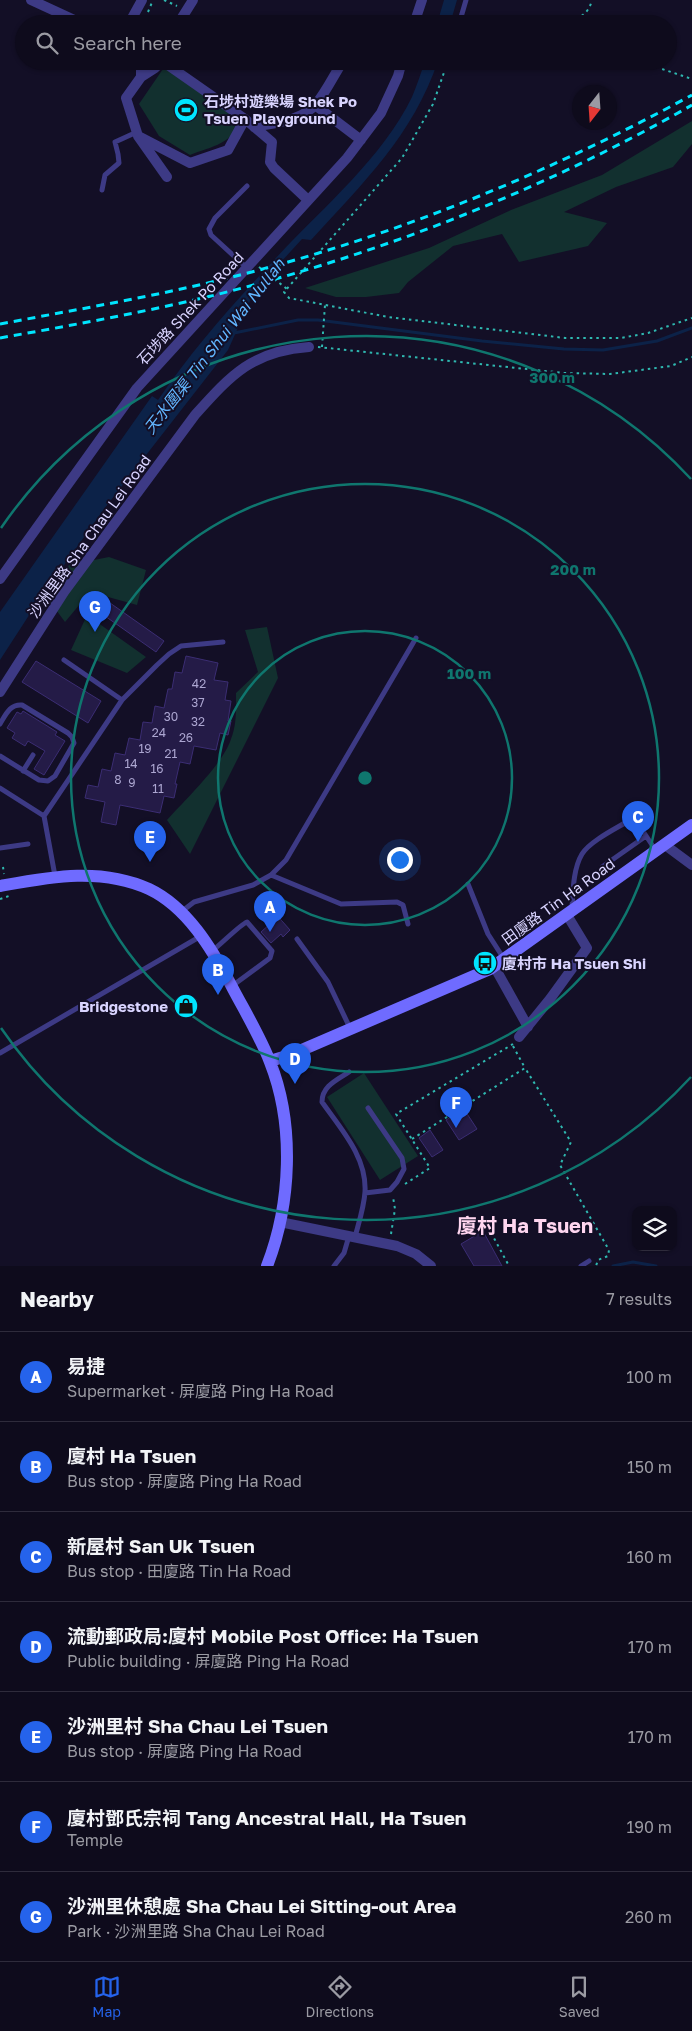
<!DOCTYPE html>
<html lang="en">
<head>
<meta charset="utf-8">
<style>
  body { margin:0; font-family:"Golos Text","Noto Sans SC",sans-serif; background:#171425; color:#f1f3f6 }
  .controls { position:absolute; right:15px; bottom:15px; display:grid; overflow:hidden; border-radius:10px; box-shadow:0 1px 4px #0004 }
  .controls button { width:45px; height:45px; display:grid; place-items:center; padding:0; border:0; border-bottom:1px solid #2e2b3b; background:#0e0b1c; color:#f1f3f6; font:25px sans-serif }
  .compass { position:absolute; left:572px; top:85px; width:45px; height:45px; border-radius:50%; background:#0e0b1c; box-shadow:0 1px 4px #0004; rotate:197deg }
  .you { position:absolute; left:399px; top:859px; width:18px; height:18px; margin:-12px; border:4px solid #fff; border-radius:50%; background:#1a73e8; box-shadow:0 0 0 8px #1a73e833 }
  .badge { display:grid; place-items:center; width:32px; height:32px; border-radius:50%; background:#2563eb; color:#fff; font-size:16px; font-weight:700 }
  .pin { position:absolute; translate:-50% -41px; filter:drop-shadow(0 1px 2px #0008) }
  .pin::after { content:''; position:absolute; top:26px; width:18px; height:15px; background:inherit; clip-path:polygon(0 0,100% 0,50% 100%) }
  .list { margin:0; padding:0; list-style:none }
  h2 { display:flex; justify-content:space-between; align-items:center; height:65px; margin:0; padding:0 20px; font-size:21px }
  h2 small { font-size:16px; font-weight:400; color:#9b9ba3 }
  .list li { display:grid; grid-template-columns:32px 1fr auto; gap:15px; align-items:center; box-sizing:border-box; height:90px; padding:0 20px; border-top:1px solid #2e2b3b }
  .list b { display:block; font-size:19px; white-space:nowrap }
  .list p { margin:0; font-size:16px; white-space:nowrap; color:#9b9ba3 }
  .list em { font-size:16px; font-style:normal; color:#9b9ba3 }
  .icon { flex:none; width:28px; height:28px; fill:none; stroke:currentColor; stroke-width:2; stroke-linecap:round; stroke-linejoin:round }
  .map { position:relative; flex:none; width:692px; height:1266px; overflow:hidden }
  .search { position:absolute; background:#0e0b1c; box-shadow:0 1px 4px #0004; left:15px; right:15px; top:15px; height:55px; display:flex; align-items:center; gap:12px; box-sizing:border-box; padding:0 18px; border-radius:28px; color:#9b9ba3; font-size:19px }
  .sheet { height:695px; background:#0e0b1c }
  nav { display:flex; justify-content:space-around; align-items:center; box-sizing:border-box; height:70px; border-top:1px solid #2e2b3b; background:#0e0b1c; font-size:14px; color:#9b9ba3 }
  nav a { display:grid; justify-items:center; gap:2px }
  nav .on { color:#2563eb }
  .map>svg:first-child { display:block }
  .green { fill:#12302f }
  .water { fill:#0c2248 }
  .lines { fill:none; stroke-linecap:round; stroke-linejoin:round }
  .stream { stroke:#0c2248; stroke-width:3 }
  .building { fill:#241b47; stroke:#3b2d73 }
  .path { stroke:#2fb8b0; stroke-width:2; stroke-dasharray:2.5 4; stroke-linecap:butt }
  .lane { stroke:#3d3a85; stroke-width:5 }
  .street { stroke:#3d3a85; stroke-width:10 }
  .secondary { stroke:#6f6bff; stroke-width:12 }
  .rail { stroke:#00e5ff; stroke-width:3; stroke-dasharray:8 6; stroke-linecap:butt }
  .ring { fill:none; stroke:#0f766e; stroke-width:2.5 }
  .labels { text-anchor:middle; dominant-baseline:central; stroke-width:4; stroke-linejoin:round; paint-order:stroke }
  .number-label { font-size:12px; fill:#aca6d1 }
  .poi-label { font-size:15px; font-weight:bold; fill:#d9d4ff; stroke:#130f26; text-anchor:start }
  .street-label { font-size:15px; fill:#d9d4ff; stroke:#130f26 }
  .water-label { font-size:16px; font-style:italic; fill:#62b6ff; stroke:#130f26 }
  .district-label { font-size:20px; font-weight:bold; fill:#ffd6f0; stroke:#130f26 }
  .centre { fill:#0f766e; stroke:#130f26; stroke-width:2.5 }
  .ring-label { font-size:15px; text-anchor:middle; font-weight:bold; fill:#0f766e; stroke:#130f26; stroke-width:4; stroke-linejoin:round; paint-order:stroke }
</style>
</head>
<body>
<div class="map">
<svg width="692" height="1266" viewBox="0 0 692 1266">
  <rect width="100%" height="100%" fill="#130f26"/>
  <!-- green -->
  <path class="green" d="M165 66 238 116C239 143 210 147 190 155L159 136 139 104Z
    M692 121V144L673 167 616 187 564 212 607 223 588 246 519 262 502 234 453 246 408 282 399 293 366 297H336L305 288 429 248 511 210 602 175Z
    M109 557 146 570 137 605 90 592 65 622 48 599 69 565Z
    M87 615 146 657 127 673 71 650Z
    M267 627 278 678 190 854 167 820C185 800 223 764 231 739 237 724 236 708 236 693L258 672 245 630Z
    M364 1073 418 1156 380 1180 327 1097Z"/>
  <!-- water -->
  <path class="water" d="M444 0H457L450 24H437Z
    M425 61H438C413 135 363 183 311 240L302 239 281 262 250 301 228 350 104 509 35 606 0 660V612L152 396 158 400C192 350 233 304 275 259 321 209 382 159 412 97 417 85 421 73 425 61Z"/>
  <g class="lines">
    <!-- stream -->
    <path class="stream" d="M234 333 298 320H318L482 341 564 349 603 350 657 341 692 328
      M613 1266 633 1262 656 1266"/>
  </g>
  <!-- building -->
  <path class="building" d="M103 598 164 641 156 652 95 609Z
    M186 656 218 663 214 680 228 682 225 700 231 701 228 721H231L228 735 220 733 216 750 194 746 190 764 180 762 175 784H177L174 798 164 796 160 813 120 805 116 825 101 822 105 802 85 798 88 785 98 787 102 769 111 771 115 753 125 755 129 738 140 740 143 722 152 723 155 706 164 708 168 689H172L175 672 182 673Z
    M36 661 101 701 88 723 22 682Z
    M23 711 57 732 55 735 65 741 44 775 34 769 45 751 28 741 25 746 12 738 15 733 7 728 17 712 21 714Z
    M274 912 290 930 283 937 281 934 271 943 261 932 271 923 267 919Z
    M464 1109 477 1129 459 1140 446 1120Z
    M430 1130 443 1150 432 1157 419 1138Z
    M483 1231 502 1266H474L461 1244Z"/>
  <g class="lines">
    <!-- path -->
    <path class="path" d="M164 0 177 6
      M91 21 97 24
      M143 24 153 0
      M564 24C577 19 588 16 592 0
      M448 61 433 104 402 158 284 292 289 298 388 317 565 338H621L648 333 692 318
      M652 61 662 69 692 79
      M259 267 287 289
      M318 347 564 373 610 374 671 366 692 357
      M322 347 325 305
      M3 867 4 874
      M0 899 9 896
      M513 1046 525 1068
      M412 1139 525 1068 571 1142 560 1165 609 1250 608 1256 598 1260 596 1266
      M405 1184 430 1168 396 1114 513 1044
      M488 1227 509 1266
      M391 1234 395 1209 393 1197"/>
    <!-- lane -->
    <path class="lane" d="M459 24 466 0
      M247 186 215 218 209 229 211 235 247 268
      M102 190 105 175 119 163 118 154 115 142 137 132
      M64 660 122 700
      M0 724C6 714 10 704 22 705L68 733 72 737 74 743 55 776 48 781 39 780 0 756
      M23 771 33 755
      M0 788 44 816
      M0 848 28 844
      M602 867 646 836
      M271 875 341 904 397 902 403 905 408 924
      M55 876 44 816 122 700 157 665 169 654 181 646 223 642
      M468 884 488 934 504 959
      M572 908C573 892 573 869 582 854 590 841 617 828 630 820L637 822 656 851
      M181 912 194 902 253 885 271 875 286 860 416 638
      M297 939 328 982 350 1028
      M212 951C220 945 241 924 247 922L272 951 270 958 232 986
      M0 1053 201 936
      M349 1072C337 1080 322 1086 322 1102 341 1129 367 1157 365 1192 364 1207 359 1222 355 1237
      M365 1193 390 1190 397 1182 404 1169 402 1158 368 1108
      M334 1266 344 1253 349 1236
      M581 1266 589 1261"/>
    <!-- street -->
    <path class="street" d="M31 0 83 24
      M126 24 131 20 142 0
      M178 24 193 0
      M414 24 422 0
      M141 61V77
      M315 105 361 140
      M254 127C274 123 302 121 316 104 326 92 334 75 343 61
      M140 137 190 163 228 150 245 119
      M167 177 138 136 126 98 141 77 155 68 162 61 245 119 272 142 270 162 274 168 308 200
      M0 579 137 388 347 158 381 113 398 76 402 61
      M0 692 64 592 195 415C231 375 252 351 309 347
      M665 845 692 865
      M494 966 528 1027
      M519 1037 550 999 587 948 567 915
      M280 1222 397 1246 416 1254 431 1266"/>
    <!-- secondary -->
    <path class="secondary" d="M0 886C50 877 100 867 149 889 187 907 212 949 231 985 244 1010 260 1036 270 1062 295 1125 291 1204 267 1266
      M270 1061 290 1055 490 969 692 825"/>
    <!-- rail -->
    <path class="rail" d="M0 324C90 307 181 292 270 267 417 227 558 168 692 95
      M0 338C73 325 146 312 219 294 383 253 545 189 692 105"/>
  </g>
  <!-- distance rings -->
  <g class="ring">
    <circle cx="365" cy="778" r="147"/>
    <circle cx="365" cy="778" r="294"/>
    <path d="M691 1077A442 442 0 0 1 1 1028M1 528A442 442 0 0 1 691 479"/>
  </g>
  <!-- icons -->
  <defs>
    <g id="stadium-disc" transform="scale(1.25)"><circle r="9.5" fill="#00e5ff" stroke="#130f26"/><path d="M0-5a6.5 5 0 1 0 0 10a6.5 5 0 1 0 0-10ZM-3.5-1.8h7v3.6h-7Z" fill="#111"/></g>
    <g id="bus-disc" transform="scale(1.25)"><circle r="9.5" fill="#00e5ff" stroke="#130f26"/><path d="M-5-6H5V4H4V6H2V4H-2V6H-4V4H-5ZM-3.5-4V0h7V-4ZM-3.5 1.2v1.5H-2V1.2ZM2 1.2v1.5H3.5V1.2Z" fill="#111"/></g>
    <g id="shop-disc" transform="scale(1.25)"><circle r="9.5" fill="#00e5ff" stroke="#130f26"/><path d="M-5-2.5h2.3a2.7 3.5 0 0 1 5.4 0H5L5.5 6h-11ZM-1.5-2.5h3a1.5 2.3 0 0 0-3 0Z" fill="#111"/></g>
  </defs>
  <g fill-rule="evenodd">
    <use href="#stadium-disc" x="186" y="110"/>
    <use href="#bus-disc" x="485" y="963"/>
    <use href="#shop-disc" x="186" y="1006"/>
  </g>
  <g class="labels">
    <!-- number labels -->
    <g class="number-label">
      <text x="199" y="683">42</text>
      <text x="198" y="702">37</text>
      <text x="171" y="716">30</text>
      <text x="198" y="721">32</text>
      <text x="159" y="732">24</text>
      <text x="186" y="737">26</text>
      <text x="145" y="748">19</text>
      <text x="171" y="753">21</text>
      <text x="131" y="763">14</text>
      <text x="157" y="768">16</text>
      <text x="118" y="779">8</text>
      <text x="132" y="782">9</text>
      <text x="158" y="788">11</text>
    </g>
    <!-- poi labels -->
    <g class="poi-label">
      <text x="204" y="101">石埗村遊樂場 Shek Po<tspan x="204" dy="17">Tsuen Playground</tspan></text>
      <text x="502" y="963">廈村市 Ha Tsuen Shi</text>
      <text x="168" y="1006" text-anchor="end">Bridgestone</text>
    </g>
    <!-- street labels -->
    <g class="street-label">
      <text transform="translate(190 308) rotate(-47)">石埗路 Shek Po Road</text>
      <text transform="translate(89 536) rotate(-54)">沙洲里路 Sha Chau Lei Road</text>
      <text transform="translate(558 901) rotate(-36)">田廈路 Tin Ha Road</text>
    </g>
    <!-- water labels -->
    <g class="water-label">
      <text transform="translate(214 346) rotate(-52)">天水圍渠 Tin Shui Wai Nullah</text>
    </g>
    <!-- district labels -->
    <g class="district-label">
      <text x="525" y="1225">廈村 Ha Tsuen</text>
    </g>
  </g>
  <circle cx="365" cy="778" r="8" class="centre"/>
  <g class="ring-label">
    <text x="552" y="383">300 m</text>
    <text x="573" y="575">200 m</text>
    <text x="469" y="679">100 m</text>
  </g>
</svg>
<div class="controls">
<button><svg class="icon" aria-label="layers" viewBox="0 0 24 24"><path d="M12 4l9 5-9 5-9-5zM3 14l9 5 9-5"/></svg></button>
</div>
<svg class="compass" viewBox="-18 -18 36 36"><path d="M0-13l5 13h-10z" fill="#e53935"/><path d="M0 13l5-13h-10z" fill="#9b9ba3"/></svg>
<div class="you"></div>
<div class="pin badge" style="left:270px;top:932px">A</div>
<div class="pin badge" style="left:218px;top:995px">B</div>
<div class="pin badge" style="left:638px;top:842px">C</div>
<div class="pin badge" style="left:295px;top:1084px">D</div>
<div class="pin badge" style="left:150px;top:862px">E</div>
<div class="pin badge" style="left:456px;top:1128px">F</div>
<div class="pin badge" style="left:95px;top:632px">G</div>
<div class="search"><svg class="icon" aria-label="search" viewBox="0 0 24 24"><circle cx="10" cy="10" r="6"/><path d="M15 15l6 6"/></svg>Search here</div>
</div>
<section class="sheet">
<h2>Nearby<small>7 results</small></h2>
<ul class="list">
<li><span class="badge">A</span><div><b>易捷</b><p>Supermarket · 屏廈路 Ping Ha Road</p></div><em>100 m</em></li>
<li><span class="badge">B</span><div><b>廈村 Ha Tsuen</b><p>Bus stop · 屏廈路 Ping Ha Road</p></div><em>150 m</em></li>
<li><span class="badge">C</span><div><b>新屋村 San Uk Tsuen</b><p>Bus stop · 田廈路 Tin Ha Road</p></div><em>160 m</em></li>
<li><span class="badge">D</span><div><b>流動郵政局:廈村 Mobile Post Office: Ha Tsuen</b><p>Public building · 屏廈路 Ping Ha Road</p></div><em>170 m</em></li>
<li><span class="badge">E</span><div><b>沙洲里村 Sha Chau Lei Tsuen</b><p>Bus stop · 屏廈路 Ping Ha Road</p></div><em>170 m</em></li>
<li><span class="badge">F</span><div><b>廈村鄧氏宗祠 Tang Ancestral Hall, Ha Tsuen</b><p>Temple</p></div><em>190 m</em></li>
<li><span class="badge">G</span><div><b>沙洲里休憩處 Sha Chau Lei Sitting-out Area</b><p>Park · 沙洲里路 Sha Chau Lei Road</p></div><em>260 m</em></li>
</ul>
</section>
<nav>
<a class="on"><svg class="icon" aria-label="map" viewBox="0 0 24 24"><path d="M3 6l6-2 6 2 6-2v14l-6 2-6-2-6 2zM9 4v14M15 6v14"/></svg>Map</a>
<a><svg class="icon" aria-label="directions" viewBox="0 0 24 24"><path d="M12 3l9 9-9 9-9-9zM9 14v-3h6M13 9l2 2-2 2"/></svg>Directions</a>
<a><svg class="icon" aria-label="saved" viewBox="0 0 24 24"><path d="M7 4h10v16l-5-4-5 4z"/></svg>Saved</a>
</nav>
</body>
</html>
